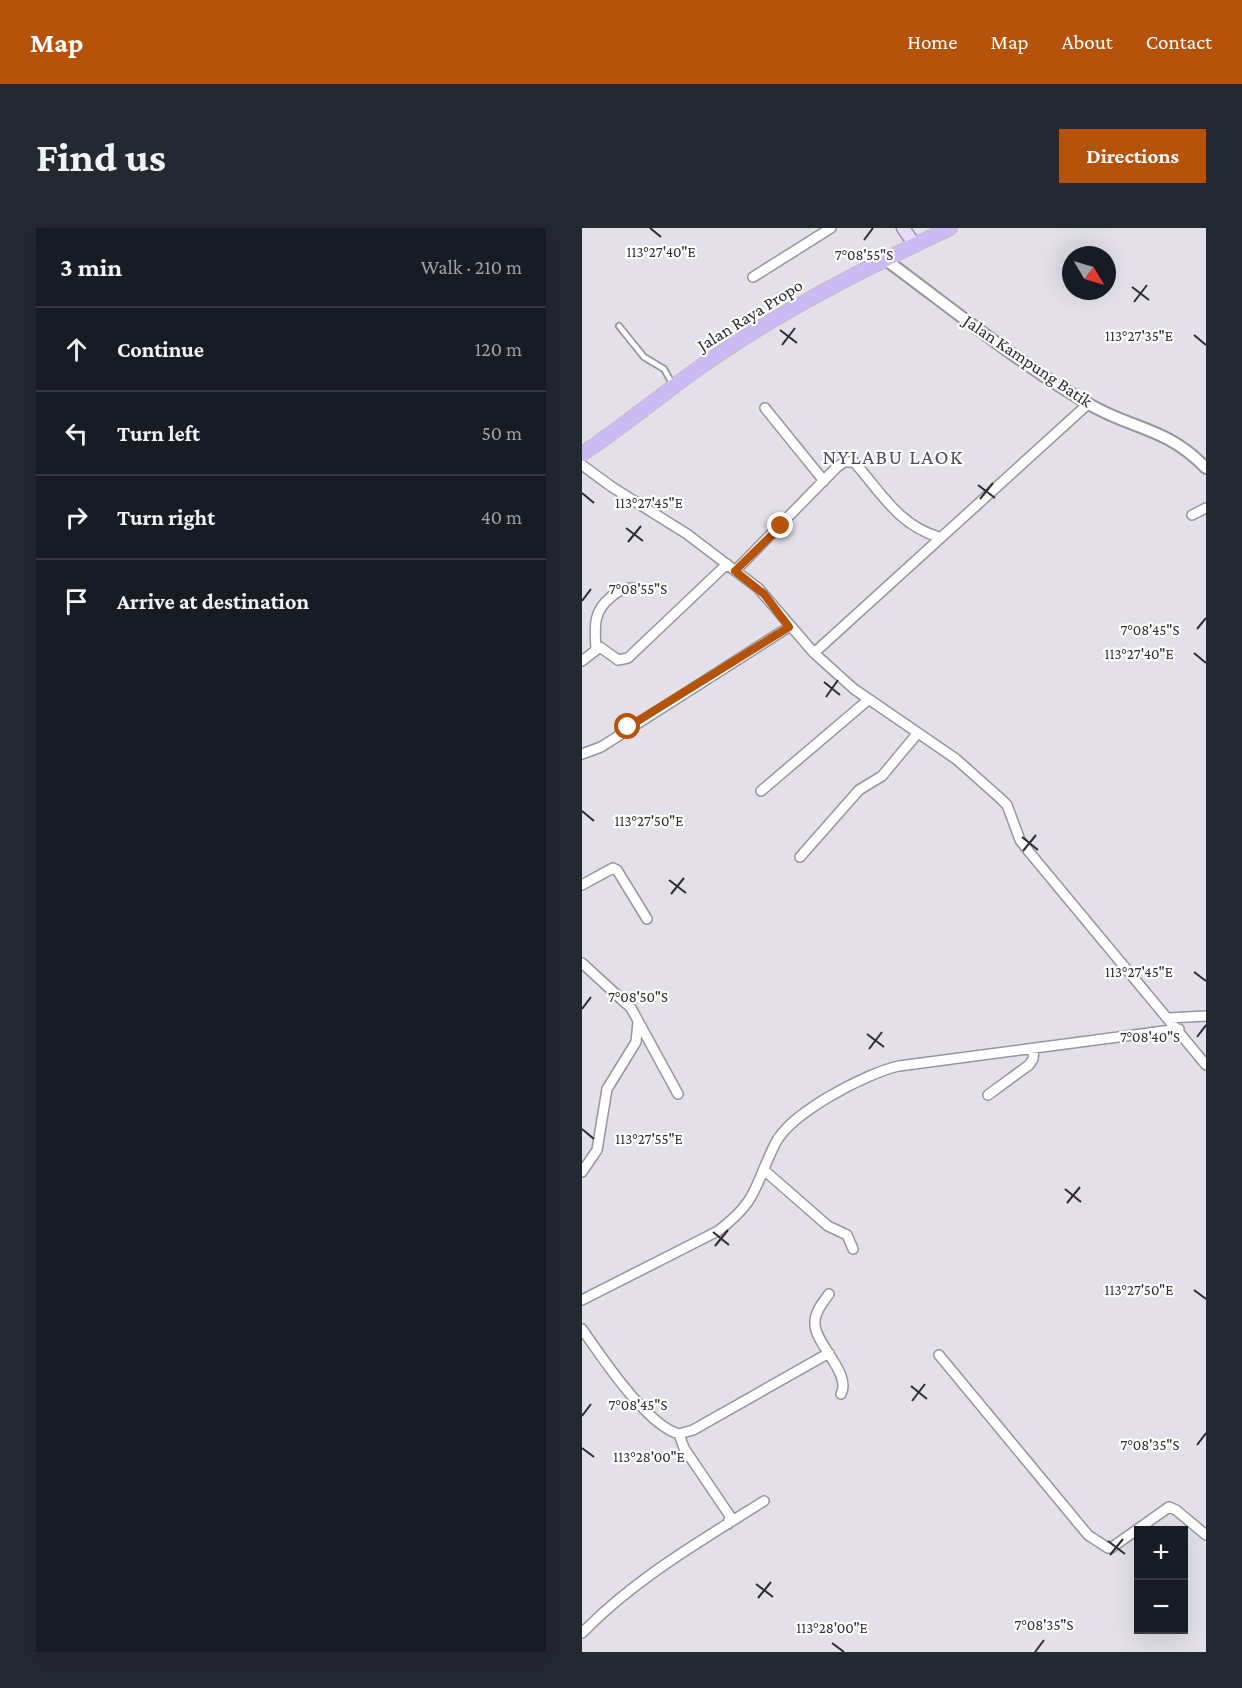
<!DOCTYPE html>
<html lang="en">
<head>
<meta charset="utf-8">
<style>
  body { margin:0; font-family:"Crimson Pro",serif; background:#242831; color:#f1f3f6 }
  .controls { position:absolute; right:18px; bottom:18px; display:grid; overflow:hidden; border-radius:0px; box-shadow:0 6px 24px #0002 }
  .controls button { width:54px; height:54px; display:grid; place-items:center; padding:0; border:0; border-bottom:2px solid #363941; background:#171b24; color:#f1f3f6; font:30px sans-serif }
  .compass { position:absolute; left:480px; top:18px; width:54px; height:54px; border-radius:50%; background:#171b24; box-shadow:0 6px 24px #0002; rotate:128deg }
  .stop { position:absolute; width:18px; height:18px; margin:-14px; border:4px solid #b45309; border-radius:50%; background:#fff }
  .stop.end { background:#b45309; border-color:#fff; box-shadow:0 2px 6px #0008 }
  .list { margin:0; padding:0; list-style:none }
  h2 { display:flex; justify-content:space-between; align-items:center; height:78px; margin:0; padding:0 24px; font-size:26px }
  h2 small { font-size:20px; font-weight:400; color:#9ea1a6 }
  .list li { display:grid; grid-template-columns:39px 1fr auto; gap:18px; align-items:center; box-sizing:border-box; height:84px; padding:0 24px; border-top:2px solid #363941 }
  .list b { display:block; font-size:22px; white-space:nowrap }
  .list em { font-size:20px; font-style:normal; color:#9ea1a6 }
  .icon { flex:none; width:33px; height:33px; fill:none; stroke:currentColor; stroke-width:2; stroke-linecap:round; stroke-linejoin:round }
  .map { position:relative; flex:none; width:624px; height:1424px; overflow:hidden; border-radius:0px }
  header { display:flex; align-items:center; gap:36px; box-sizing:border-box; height:84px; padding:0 30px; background:#b45309; color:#fff }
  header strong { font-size:28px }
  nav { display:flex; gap:33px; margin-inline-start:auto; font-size:21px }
  .intro { display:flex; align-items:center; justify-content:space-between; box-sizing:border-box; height:144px; padding:0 36px }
  h1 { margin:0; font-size:42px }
  .button { padding:15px 27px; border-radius:0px; background:#b45309; color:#fff; font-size:21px; font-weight:700 }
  main { display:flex; gap:36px; padding:0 36px }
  aside { flex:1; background:#171b24; border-radius:0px; box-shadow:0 6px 24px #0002 }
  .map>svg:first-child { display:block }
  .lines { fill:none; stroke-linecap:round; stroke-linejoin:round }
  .service-casing { stroke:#97959d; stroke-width:8 }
  .minor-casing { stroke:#97959d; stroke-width:12 }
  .tertiary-casing { stroke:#97959d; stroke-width:14 }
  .secondary-casing { stroke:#97959d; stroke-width:15 }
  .primary-casing { stroke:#c0c0c1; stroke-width:16 }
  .service { stroke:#fff; stroke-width:4.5 }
  .minor { stroke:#fff; stroke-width:9 }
  .tertiary { stroke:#fff; stroke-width:10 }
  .secondary { stroke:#e6dcfa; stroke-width:12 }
  .primary { stroke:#ccbaf5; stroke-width:14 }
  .route { stroke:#b45309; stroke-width:8 }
  .ticks { fill:none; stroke:#2d2c30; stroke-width:2 }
  .labels { text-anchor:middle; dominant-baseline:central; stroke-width:4.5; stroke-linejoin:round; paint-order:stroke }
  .street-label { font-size:18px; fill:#2d2c30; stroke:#fff }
  .quarter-label { font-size:21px; letter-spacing:1.5px; fill:#514f56; stroke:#fff }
  .ticks-label { font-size:15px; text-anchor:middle; fill:#2d2c30; stroke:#fff; stroke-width:4.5; stroke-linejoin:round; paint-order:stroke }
</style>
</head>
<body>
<header>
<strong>Map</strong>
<nav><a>Home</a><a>Map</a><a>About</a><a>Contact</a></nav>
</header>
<div class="intro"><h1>Find us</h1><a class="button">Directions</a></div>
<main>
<aside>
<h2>3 min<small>Walk · 210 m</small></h2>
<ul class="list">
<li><svg class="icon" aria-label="ahead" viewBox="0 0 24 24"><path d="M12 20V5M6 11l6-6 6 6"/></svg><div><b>Continue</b></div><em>120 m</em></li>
<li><svg class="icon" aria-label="left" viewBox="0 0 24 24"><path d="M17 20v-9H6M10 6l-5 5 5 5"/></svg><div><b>Turn left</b></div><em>50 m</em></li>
<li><svg class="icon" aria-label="right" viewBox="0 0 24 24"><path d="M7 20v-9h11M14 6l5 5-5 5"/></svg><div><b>Turn right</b></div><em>40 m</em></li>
<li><svg class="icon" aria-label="arrive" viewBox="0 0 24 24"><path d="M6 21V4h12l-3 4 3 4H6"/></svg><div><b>Arrive at destination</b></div></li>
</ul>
</aside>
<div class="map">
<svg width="624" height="1424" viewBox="0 0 624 1424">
  <rect width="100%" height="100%" fill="#e3e0ea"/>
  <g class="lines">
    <!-- service casing -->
    <g class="service-casing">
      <path id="service" d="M37 98 62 129 82 141 91 157"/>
    </g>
    <!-- minor casing -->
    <g class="minor-casing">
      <path id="minor" d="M171 49 249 0
        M183 180 242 253
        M0 237 30 259 105 306 176 360 232 425 272 461 374 531 419 571 425 577 438 612 448 625 624 837
        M610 287 624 280
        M153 343 254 240 262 234H272C299 264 316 297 357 309
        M14 422C13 400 10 384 29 369 36 363 41 360 51 360
        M232 425 506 176
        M0 433 18 419 36 432 46 430 145 336
        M0 526 19 519 207 399
        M179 563 286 472
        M218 629 277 562 300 548 335 506
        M0 657 31 640 35 642 65 691
        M0 735 49 780 96 866
        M587 790 624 788
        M406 867 447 837 451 831 452 821
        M183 943 246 998 265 1007 271 1021
        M0 944 15 922 25 861 54 814 56 794
        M247 1066C241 1074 232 1085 233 1096 233 1116 270 1146 259 1166
        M0 1072 136 1003C177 972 172 958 193 916 208 885 284 845 317 838L597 801
        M0 1101C19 1128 65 1198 97 1206L111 1202 247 1125
        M357 1127 506 1307 526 1320H529L587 1279 594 1282 624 1307
        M97 1206 102 1220 148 1288 146 1296
        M0 1405C54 1350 117 1314 182 1273"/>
    </g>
    <!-- tertiary casing -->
    <g class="tertiary-casing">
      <path id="tertiary" d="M304 32C369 80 435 134 505 175 550 202 583 198 624 240"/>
    </g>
    <!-- secondary casing -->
    <g class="secondary-casing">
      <path id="secondary" d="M321 0 333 17"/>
    </g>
    <!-- primary casing -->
    <g class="primary-casing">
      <path id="primary" d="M0 226C42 198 80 166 121 137 198 83 284 40 368 0"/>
    </g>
    <!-- service -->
    <use href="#service" class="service"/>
    <!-- minor -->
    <use href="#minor" class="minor"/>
    <!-- tertiary -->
    <use href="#tertiary" class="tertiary"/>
    <!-- secondary -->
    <use href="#secondary" class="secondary"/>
    <!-- primary -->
    <use href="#primary" class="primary"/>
  </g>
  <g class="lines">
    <!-- route -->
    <path class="route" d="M46 499 207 399 182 366 153 343 199 298"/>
  </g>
  <!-- ticks -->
  <path class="ticks" d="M68 0 79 9M282 12 291 0M550 59 567 72M552 74 565 57M198 102 215 115M612 107 624 117M200 117 213 100M396 257 413 270M0 265 12 275M398 271 411 255M44 300 61 313M46 314 59 298M0 373 9 361M615 401 624 390M612 425 624 435M242 454 258 467M244 469 256 452M0 583 12 593M440 609 456 622M441 623 454 607M87 652 104 665M89 666 102 650M612 744 624 753M0 781 9 769M285 806 302 819M615 809 624 797M287 821 300 804M0 901 12 911M483 961 499 974M485 975 498 959M131 1004 147 1017M133 1018 146 1002M612 1062 624 1071M329 1158 345 1171M330 1173 343 1156M0 1188 9 1176M615 1217 624 1205M0 1220 12 1229M526 1313 543 1326M528 1327 541 1311M174 1356 191 1369M176 1370 189 1354M250 1415 262 1424M453 1424 462 1412"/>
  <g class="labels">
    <!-- street labels -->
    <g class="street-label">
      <text transform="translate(168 87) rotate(-32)">Jalan Raya Propo</text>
      <text transform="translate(446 133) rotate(34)">Jalan Kampung Batik</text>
    </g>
    <!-- quarter labels -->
    <g class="quarter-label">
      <text x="311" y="229">NYLABU LAOK</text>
    </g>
  </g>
  <g class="ticks-label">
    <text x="79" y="29">113°27'40"E</text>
    <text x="282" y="32">7°08'55"S</text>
    <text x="557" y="113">113°27'35"E</text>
    <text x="67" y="280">113°27'45"E</text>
    <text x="56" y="366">7°08'55"S</text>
    <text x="568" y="407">7°08'45"S</text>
    <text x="557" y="431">113°27'40"E</text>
    <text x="67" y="598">113°27'50"E</text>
    <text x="557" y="749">113°27'45"E</text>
    <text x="56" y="774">7°08'50"S</text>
    <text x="568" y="814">7°08'40"S</text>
    <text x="67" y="916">113°27'55"E</text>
    <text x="557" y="1067">113°27'50"E</text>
    <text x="56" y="1182">7°08'45"S</text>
    <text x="568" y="1222">7°08'35"S</text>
    <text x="67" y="1234">113°28'00"E</text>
    <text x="462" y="1402">7°08'35"S</text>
    <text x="250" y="1405">113°28'00"E</text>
  </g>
</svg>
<div class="controls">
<button>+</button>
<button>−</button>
</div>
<svg class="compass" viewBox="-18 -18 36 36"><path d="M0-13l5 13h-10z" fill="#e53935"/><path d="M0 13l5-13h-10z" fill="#9ea1a6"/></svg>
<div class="stop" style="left:46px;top:499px"></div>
<div class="stop end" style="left:199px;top:298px"></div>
</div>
</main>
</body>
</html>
